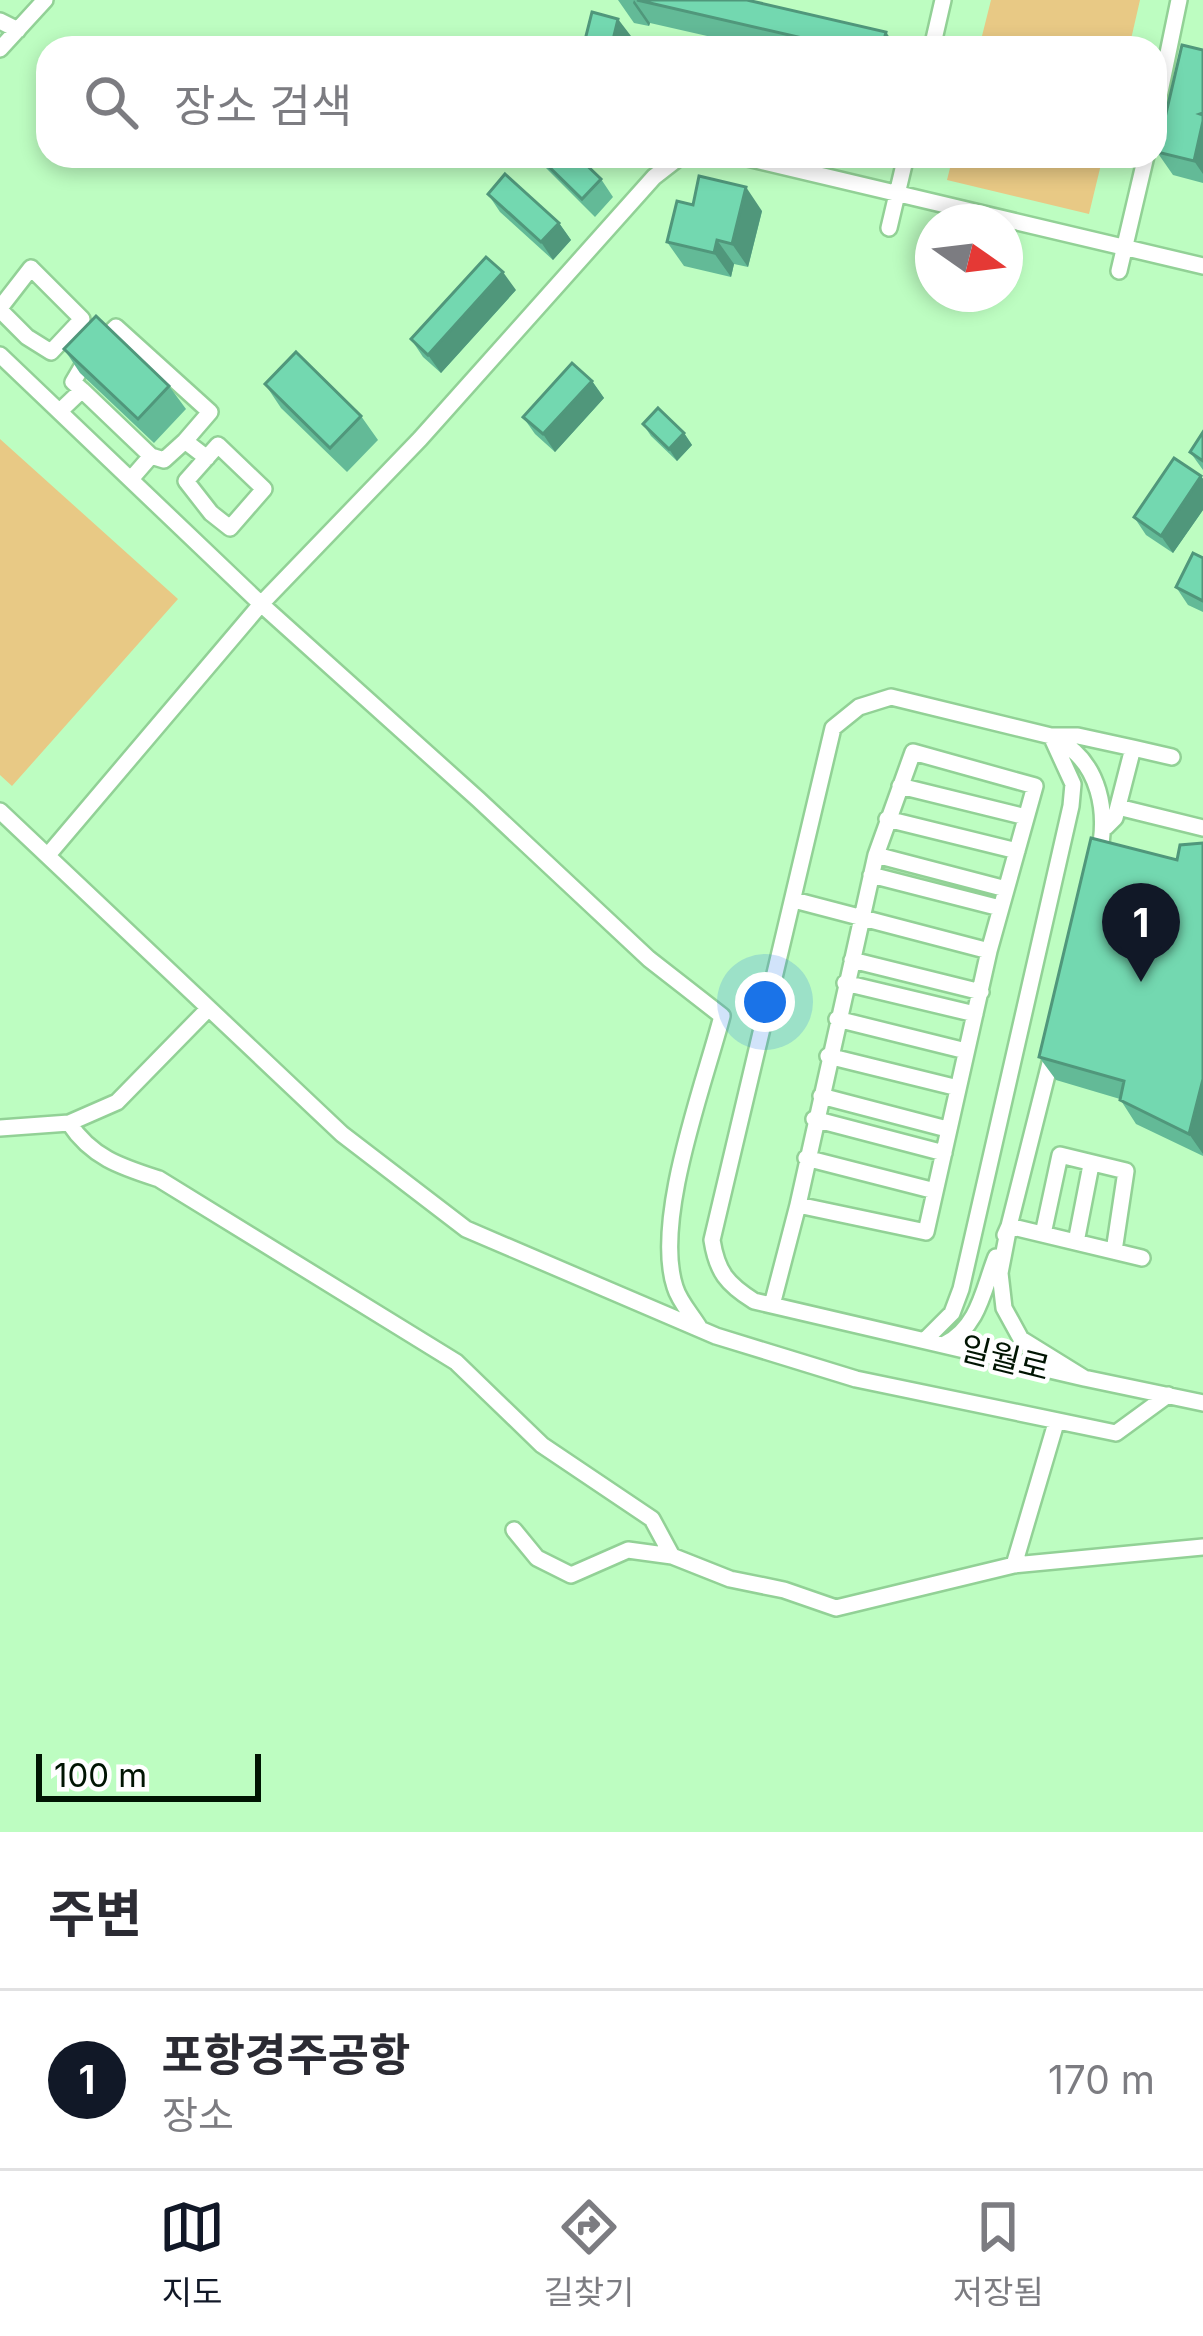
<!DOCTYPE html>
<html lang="ko">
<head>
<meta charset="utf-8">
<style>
  body { margin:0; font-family:Inter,"Noto Sans KR",sans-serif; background:#f7f7f7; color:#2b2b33 }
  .compass { position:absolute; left:915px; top:204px; width:108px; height:108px; border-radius:50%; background:#fff; box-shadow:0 6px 18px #0003; rotate:104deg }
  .scale { position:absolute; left:36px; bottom:30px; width:225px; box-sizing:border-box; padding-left:12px; border:6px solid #001402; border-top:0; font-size:33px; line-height:42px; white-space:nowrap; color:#001402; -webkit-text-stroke:9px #fff; paint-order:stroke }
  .you { position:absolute; left:765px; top:1002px; width:42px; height:42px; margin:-30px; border:9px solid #fff; border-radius:50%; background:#1a73e8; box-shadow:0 0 0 18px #1a73e833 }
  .badge { display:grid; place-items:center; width:78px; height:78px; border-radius:50%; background:#111827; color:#fff; font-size:39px; font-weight:700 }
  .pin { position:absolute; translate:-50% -99px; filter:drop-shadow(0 3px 6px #0008) }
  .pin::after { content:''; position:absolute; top:63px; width:42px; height:36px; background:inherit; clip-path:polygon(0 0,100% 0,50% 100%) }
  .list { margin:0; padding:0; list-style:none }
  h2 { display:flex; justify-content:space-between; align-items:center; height:156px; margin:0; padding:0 48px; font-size:51px }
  h2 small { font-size:39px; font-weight:400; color:#7c7c81 }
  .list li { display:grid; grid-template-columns:78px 1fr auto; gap:36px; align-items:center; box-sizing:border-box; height:180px; padding:0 48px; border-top:3px solid #e1e1e2 }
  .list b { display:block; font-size:45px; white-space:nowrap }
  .list p { margin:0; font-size:39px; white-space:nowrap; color:#7c7c81 }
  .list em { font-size:39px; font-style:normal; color:#7c7c81 }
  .icon { flex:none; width:66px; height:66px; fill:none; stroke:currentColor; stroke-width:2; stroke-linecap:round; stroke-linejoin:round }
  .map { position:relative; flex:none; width:1203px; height:1832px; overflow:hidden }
  .search { position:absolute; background:#fff; box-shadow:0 6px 18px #0003; left:36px; right:36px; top:36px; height:132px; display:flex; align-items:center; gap:30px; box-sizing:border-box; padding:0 42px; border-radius:36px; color:#7c7c81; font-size:45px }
  .sheet { height:336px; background:#fff }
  nav { display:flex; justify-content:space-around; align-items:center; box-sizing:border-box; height:168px; border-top:3px solid #e1e1e2; background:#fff; font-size:33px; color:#7c7c81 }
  nav a { display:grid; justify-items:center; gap:6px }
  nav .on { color:#111827 }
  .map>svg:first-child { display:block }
  .pitch { fill:#e8c985 }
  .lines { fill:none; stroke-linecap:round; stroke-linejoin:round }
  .minor-casing { stroke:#92d196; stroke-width:20 }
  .minor { stroke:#fff; stroke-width:15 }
  .wall { fill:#63ba97 }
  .shaded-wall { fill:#50977b }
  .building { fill:#73d8b0; stroke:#50977b; stroke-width:3 }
  .labels { text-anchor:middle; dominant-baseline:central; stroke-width:9; stroke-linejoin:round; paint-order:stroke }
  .street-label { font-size:33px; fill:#001402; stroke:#fff }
</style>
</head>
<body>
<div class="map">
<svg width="1203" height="1832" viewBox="0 0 1203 1832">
  <rect width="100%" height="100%" fill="#bdfdc1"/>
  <!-- pitch -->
  <path class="pitch" d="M991 0H1140L1129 48H979Z
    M953 156H1103L1089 214 947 180Z
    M0 439 178 599 12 786 0 775Z"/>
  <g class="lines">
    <!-- minor casing -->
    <g class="minor-casing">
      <path id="minor" d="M0 21 18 30
        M932 48 943 0
        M0 49 45 0
        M1155 116 1179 0
        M739 156 1203 266
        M889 228 906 156
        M1119 271 1146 156
        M0 308 31 268 82 319 51 352 27 337 0 310
        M98 345 116 327 210 412 185 441
        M0 355 261 604 479 800 649 959 722 1016C704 1085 653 1220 675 1287 679 1301 691 1314 699 1327
        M82 390 73 382 90 353
        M60 411 82 390 151 456 131 479
        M218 445 264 489 230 528 211 513 186 481Z
        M151 456 164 460 185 441 207 458
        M1056 739C1101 762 1109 814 1098 858
        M1133 748 1172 757
        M913 752 1035 786 989 951 926 1232 798 1205 876 855Z
        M900 786 1026 817
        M1118 807 1203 828
        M0 811 342 1134 466 1229 716 1336 856 1379 1116 1433 1168 1395
        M887 819 1017 851
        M48 855 261 604 420 439 654 177 681 156
        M876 855 1006 889
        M871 875 1000 908
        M794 900 989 951
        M852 960 981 992
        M845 983 975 1014
        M208 1009 117 1102 69 1123C92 1158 122 1167 159 1179L456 1362 542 1445 652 1519 672 1556
        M837 1019 966 1051
        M1053 1051 1009 1226 1000 1273 1004 1308 1021 1339 1084 1378 1203 1403
        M828 1056 958 1088
        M821 1096 947 1129
        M814 1119 944 1153
        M0 1128 69 1123
        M806 1158 935 1191
        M1043 1234 1060 1155 1126 1171 1114 1251
        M1005 1235 1009 1226 1142 1258
        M1076 1242 1091 1165
        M772 1305 798 1205
        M926 1339 952 1313 961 1289 1071 806 1073 784 1051 736
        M945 1344C979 1326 983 1290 996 1257
        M1084 1378 754 1301C727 1284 717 1272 712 1240L833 728 859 707 891 697 1051 736H1078L1133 748 1115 818 1106 827
        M1056 1423 1014 1565 1203 1547
        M514 1530 537 1558 571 1575 628 1550 672 1556 730 1579 784 1590 836 1608 1014 1565"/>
    </g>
    <!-- minor -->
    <use href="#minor" class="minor"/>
  </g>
  <!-- wall -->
  <path class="wall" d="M618 0H747L897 48H760L650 23 649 26 634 23Z
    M1203 50V183L1173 175 1157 152Z
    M534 156H577L601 179 613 197 595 217Z
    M488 194 559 223 571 240 553 260 500 212Z
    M693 205 762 211 748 267 734 264 731 277 684 266 667 242Z
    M516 290 441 373 423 357 411 339Z
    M64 349 169 386 186 409 154 443 80 373Z
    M592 381 604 398 555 452 535 434 523 417Z
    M265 384 361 416 378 440 347 472 281 408Z
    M643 424 684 433 692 445 677 461 651 436Z
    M1203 432V470L1190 452Z
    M1201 476 1203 479V510L1173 553 1146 535 1134 517Z
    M1203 558V612L1188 605 1176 587Z
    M1203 843V1156L1136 1124 1120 1099 1056 1080 1039 1057 1177 860Z"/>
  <!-- shaded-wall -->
  <path class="shaded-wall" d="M634 0 650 23 649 26 633 3Z
    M618 19 631 36 628 48H611Z
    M886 32 897 48H882Z
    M1203 121V174L1194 161Z
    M746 187 762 211 748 267 732 244Z
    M559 223 571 240 553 260 541 242Z
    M717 240 734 264 731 277 714 253Z
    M503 272 516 290 441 373 428 355Z
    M592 381 604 398 555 452 543 434Z
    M684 433 692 445 677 461 669 449Z
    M1201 476 1203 479V510L1173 553 1161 536Z
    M1203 1079V1154L1189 1134Z"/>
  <!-- building -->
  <path class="building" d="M637 0H747L886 32 882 48H846Z
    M592 12 618 19 611 48H583Z
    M704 38 749 48H702Z
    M1182 45 1203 50V113L1200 114 1203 115V121L1194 161 1157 152Z
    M538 156H577L601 179 582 199Z
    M505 174 559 223 541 242 488 194Z
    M699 176 746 187 732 244 717 240 714 253 667 242 677 201 693 205Z
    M486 257 503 272 428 355 411 339Z
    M96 316 169 386 138 419 64 349Z
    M296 352 361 416 330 448 265 384Z
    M572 363 592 381 543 434 523 417Z
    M658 408 684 433 669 449 643 424Z
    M1203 432V461L1190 452Z
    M1174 458 1201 476 1161 536 1134 517Z
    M1193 553 1203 558V601L1176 587Z
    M1091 838 1177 860 1180 845 1203 843V1079L1189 1134 1120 1100 1124 1081 1039 1057Z"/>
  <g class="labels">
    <!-- street labels -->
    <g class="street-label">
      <text transform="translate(1005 1358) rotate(14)">일월로</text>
    </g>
  </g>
</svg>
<svg class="compass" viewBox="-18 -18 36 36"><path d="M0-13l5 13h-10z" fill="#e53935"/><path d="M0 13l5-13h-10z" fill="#7c7c81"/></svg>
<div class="scale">100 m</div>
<div class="you"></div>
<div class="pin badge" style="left:1141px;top:982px">1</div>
<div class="search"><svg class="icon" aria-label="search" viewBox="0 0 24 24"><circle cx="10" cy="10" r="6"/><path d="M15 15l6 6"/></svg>장소 검색</div>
</div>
<section class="sheet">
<h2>주변<small></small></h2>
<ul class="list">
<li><span class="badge">1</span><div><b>포항경주공항</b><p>장소</p></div><em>170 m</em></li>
</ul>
</section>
<nav>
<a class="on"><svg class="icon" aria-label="map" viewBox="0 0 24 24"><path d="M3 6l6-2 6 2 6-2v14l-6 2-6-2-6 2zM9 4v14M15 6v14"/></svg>지도</a>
<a><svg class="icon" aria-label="directions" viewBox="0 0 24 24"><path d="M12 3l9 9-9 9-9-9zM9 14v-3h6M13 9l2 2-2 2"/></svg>길찾기</a>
<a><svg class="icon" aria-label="saved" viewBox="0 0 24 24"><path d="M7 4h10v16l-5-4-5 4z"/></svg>저장됨</a>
</nav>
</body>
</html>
